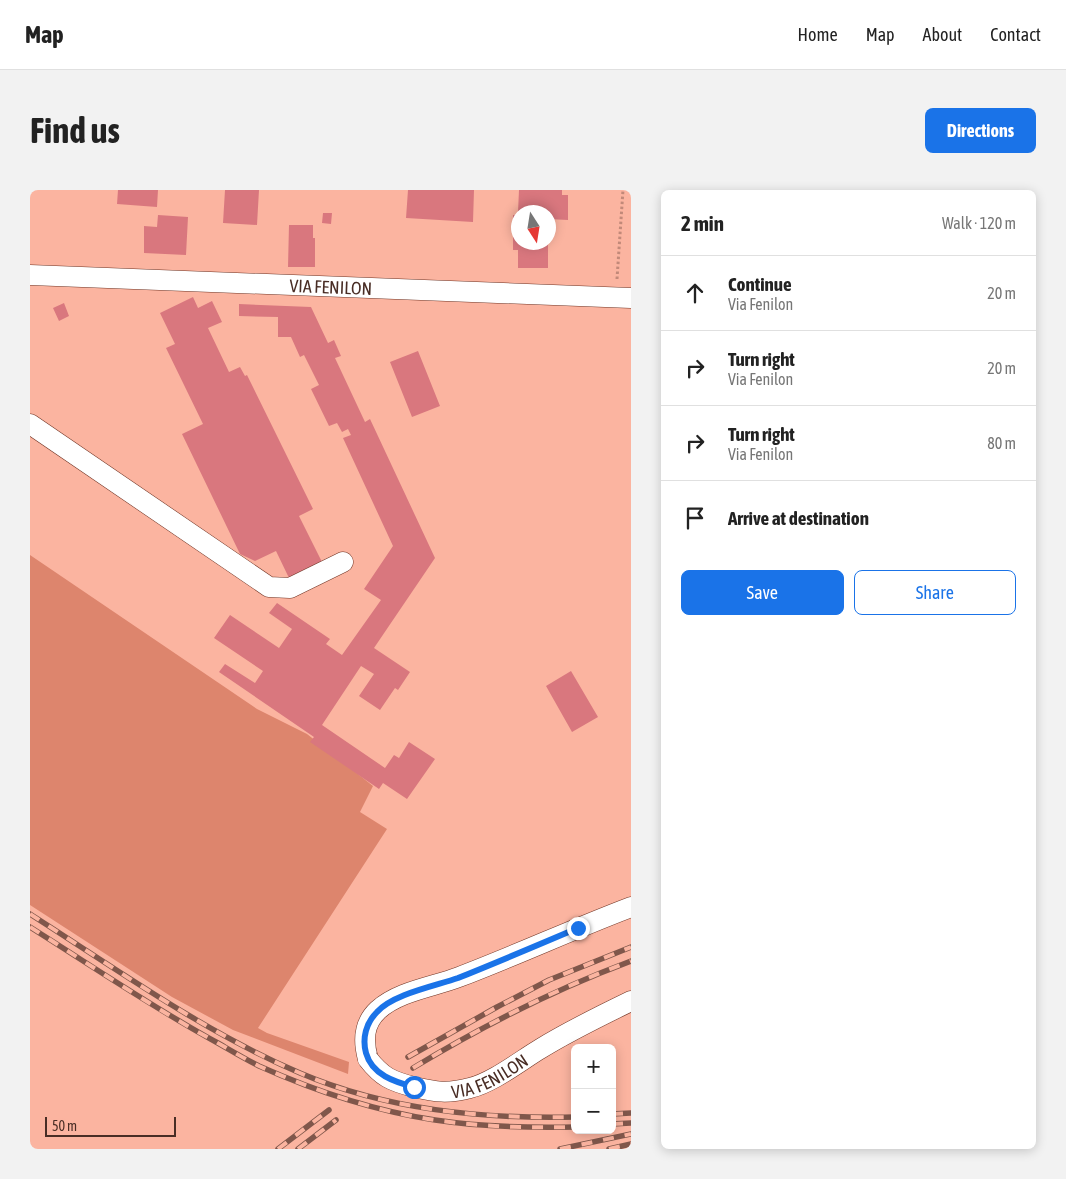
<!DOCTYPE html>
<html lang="en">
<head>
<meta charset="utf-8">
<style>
  body { margin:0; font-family:"Asap Condensed",sans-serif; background:#f2f2f2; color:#222 }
  .controls { position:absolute; right:15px; bottom:15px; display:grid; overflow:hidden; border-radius:8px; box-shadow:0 2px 12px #0003 }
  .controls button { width:45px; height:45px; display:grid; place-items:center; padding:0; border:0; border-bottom:1px solid #e0e0e0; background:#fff; color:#222; font:25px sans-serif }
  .compass { position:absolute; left:481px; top:15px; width:45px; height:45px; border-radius:50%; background:#fff; box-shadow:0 2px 12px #0003; rotate:168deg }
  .scale { position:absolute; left:15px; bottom:12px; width:131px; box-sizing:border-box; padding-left:5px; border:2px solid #492d25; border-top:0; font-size:14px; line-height:18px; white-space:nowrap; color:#492d25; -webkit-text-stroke:4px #fbb4a0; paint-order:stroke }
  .stop { position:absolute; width:15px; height:15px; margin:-11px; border:4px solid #1a73e8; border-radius:50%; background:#fff }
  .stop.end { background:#1a73e8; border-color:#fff; box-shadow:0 1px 5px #0008 }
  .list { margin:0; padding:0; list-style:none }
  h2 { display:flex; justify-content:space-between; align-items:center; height:65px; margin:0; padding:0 20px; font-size:21px }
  h2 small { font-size:16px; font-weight:400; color:#767676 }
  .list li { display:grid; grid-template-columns:32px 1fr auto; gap:15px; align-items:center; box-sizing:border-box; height:75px; padding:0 20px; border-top:1px solid #e0e0e0 }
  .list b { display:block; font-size:19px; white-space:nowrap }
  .list p { margin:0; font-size:16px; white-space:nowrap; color:#767676 }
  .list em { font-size:16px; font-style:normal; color:#767676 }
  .actions { display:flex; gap:10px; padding:15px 20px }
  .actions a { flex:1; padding:11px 0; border:1px solid #1a73e8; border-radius:8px; text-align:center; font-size:18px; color:#1a73e8 }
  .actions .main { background:#1a73e8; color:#fff }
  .icon { flex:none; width:28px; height:28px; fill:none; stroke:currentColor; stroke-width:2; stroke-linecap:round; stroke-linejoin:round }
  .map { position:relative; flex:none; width:601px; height:959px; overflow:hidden; border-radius:8px }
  header { display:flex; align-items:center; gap:30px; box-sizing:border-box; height:70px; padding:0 25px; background:#fff; border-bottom:1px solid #e0e0e0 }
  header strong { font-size:24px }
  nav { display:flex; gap:28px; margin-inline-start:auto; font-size:18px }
  .intro { display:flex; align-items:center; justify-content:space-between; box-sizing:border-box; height:120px; padding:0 30px }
  h1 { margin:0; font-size:35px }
  .button { padding:12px 22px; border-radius:8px; background:#1a73e8; color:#fff; font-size:18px; font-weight:700 }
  main { display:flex; gap:30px; padding:0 30px }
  aside { flex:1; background:#fff; border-radius:8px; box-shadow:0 2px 12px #0003 }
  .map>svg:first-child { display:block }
  .green { fill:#dd856d }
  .building { fill:#d9777e }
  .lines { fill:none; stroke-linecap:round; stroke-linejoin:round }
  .street-casing { stroke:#703525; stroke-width:21 }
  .path { stroke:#c28979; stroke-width:3; stroke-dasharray:2.5 2.5; stroke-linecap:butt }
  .street { stroke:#fff; stroke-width:20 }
  .rail-casing { stroke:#80574b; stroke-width:5.5 }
  .rail { stroke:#fbb4a0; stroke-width:4; stroke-dasharray:11; stroke-linecap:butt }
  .street-bridge-casing { stroke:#703525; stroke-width:21; stroke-linecap:butt }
  .street-bridge { stroke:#fff; stroke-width:20 }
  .route { stroke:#1a73e8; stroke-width:6 }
  .labels { text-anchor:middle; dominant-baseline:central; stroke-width:4; stroke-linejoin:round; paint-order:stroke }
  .street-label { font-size:18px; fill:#492d25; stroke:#fbb4a0 }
</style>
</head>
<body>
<header>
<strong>Map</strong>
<nav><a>Home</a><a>Map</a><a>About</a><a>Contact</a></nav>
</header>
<div class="intro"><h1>Find us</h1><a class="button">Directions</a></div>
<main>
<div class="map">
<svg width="601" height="959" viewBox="0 0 601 959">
  <rect width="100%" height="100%" fill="#fbb4a0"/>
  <!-- green -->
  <path class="green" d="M0 365 227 519 277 544 343 596 330 622 357 639 228 838 237 843 319 872 318 884 203 840 142 807 0 715Z"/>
  <!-- building -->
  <path class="building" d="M88 0H128L127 17 87 14Z
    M195 0H229L227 35 193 33Z
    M378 0H444L443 32 376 28Z
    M489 0H532V5H538V30L518 29V22H488Z
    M293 23H302L301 34 292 33Z
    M128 25 158 27 156 65 114 63V36L127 37Z
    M483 25H488V52H518V78H488V60H483Z
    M259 35H283V48H285V77H258Z
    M163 107 168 118 182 111 192 132 178 138 199 182 210 177 215 186 217 185 283 319 269 326 292 372 259 388 246 361 225 371 210 364 152 244 173 234 136 158 145 154 130 123Z
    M34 113 39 126 29 131 23 118Z
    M209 114 281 117 298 153 304 150 311 166 305 168 335 232 340 229 405 368 344 458 380 482 368 500 365 498 350 520 329 506 344 484 331 476 292 535 355 578 364 565 369 568 379 552 405 569 377 609 353 593 349 599 280 552 284 547 189 482 195 474 225 493 233 481 184 448 200 425 249 458 262 439 239 423 247 413 300 449 296 454 312 465 351 410 334 399 363 356 313 248 321 245 318 239 312 242 307 233 299 236 281 199 289 195 274 165 270 167 261 147H248V127L209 126Z
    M388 161 410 216 382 227 360 172Z
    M541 481 568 527 542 542 516 496Z"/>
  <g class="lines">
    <!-- street casing -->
    <g class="street-casing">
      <g id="street">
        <path id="s1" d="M0 85 601 108"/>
        <path d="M0 234 239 397 260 398 313 372"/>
        <path d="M338 869C333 851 333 834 348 820 369 801 403 797 429 787 487 765 543 739 601 717"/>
        <path id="s2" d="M384 897C406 902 417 904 440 898 462 893 490 871 510 859 539 841 570 826 601 811"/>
      </g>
    </g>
    <!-- path -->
    <path class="path" d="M587 89 593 0"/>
    <!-- street -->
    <use href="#street" class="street"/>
    <!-- rail casing -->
    <g class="rail-casing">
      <path id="rail" d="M0 724C88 780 174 842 270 883 357 920 452 929 545 927
        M0 737C62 776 122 817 186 852 200 860 215 869 229 876 285 901 345 921 405 930 452 937 498 938 545 937
        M378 867 467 817 519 790 601 757
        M383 878C454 835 523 800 601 771
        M582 924 601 923
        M582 934 601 933
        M248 959 299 920
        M268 959 306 930
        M530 959 601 944
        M579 959 601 954"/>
    </g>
    <!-- rail -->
    <use href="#rail" class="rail"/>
    <!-- street-bridge casing -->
    <g class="street-bridge-casing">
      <path id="street-bridge" d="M338 869C352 887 361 891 384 897"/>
    </g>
    <!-- street-bridge -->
    <use href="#street-bridge" class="street-bridge"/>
  </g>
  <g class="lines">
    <!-- route -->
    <path class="route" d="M384 897C365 892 342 885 336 863 332 848 336 833 347 822 363 804 405 796 428 788 468 772 508 755 548 738"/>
  </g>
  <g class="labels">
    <!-- street labels -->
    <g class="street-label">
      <text stroke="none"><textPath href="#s1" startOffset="301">VIA FENILON</textPath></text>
      <text stroke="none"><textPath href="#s2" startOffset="79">VIA FENILON</textPath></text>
    </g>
  </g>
</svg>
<div class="controls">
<button>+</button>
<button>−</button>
</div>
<svg class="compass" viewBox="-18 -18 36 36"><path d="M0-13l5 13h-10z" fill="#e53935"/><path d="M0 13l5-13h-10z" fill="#767676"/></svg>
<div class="scale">50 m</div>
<div class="stop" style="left:384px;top:897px"></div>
<div class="stop end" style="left:548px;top:738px"></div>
</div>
<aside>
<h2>2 min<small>Walk · 120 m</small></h2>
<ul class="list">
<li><svg class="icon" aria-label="ahead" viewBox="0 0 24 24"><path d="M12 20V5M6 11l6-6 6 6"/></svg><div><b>Continue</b><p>Via Fenilon</p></div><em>20 m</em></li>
<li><svg class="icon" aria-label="right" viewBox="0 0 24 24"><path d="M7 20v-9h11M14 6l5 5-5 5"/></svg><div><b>Turn right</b><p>Via Fenilon</p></div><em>20 m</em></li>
<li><svg class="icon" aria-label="right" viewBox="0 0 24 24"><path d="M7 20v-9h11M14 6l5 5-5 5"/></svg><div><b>Turn right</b><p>Via Fenilon</p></div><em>80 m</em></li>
<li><svg class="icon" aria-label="arrive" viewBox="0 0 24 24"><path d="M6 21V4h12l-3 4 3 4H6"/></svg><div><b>Arrive at destination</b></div></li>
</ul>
<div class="actions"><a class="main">Save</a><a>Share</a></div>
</aside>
</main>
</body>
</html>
